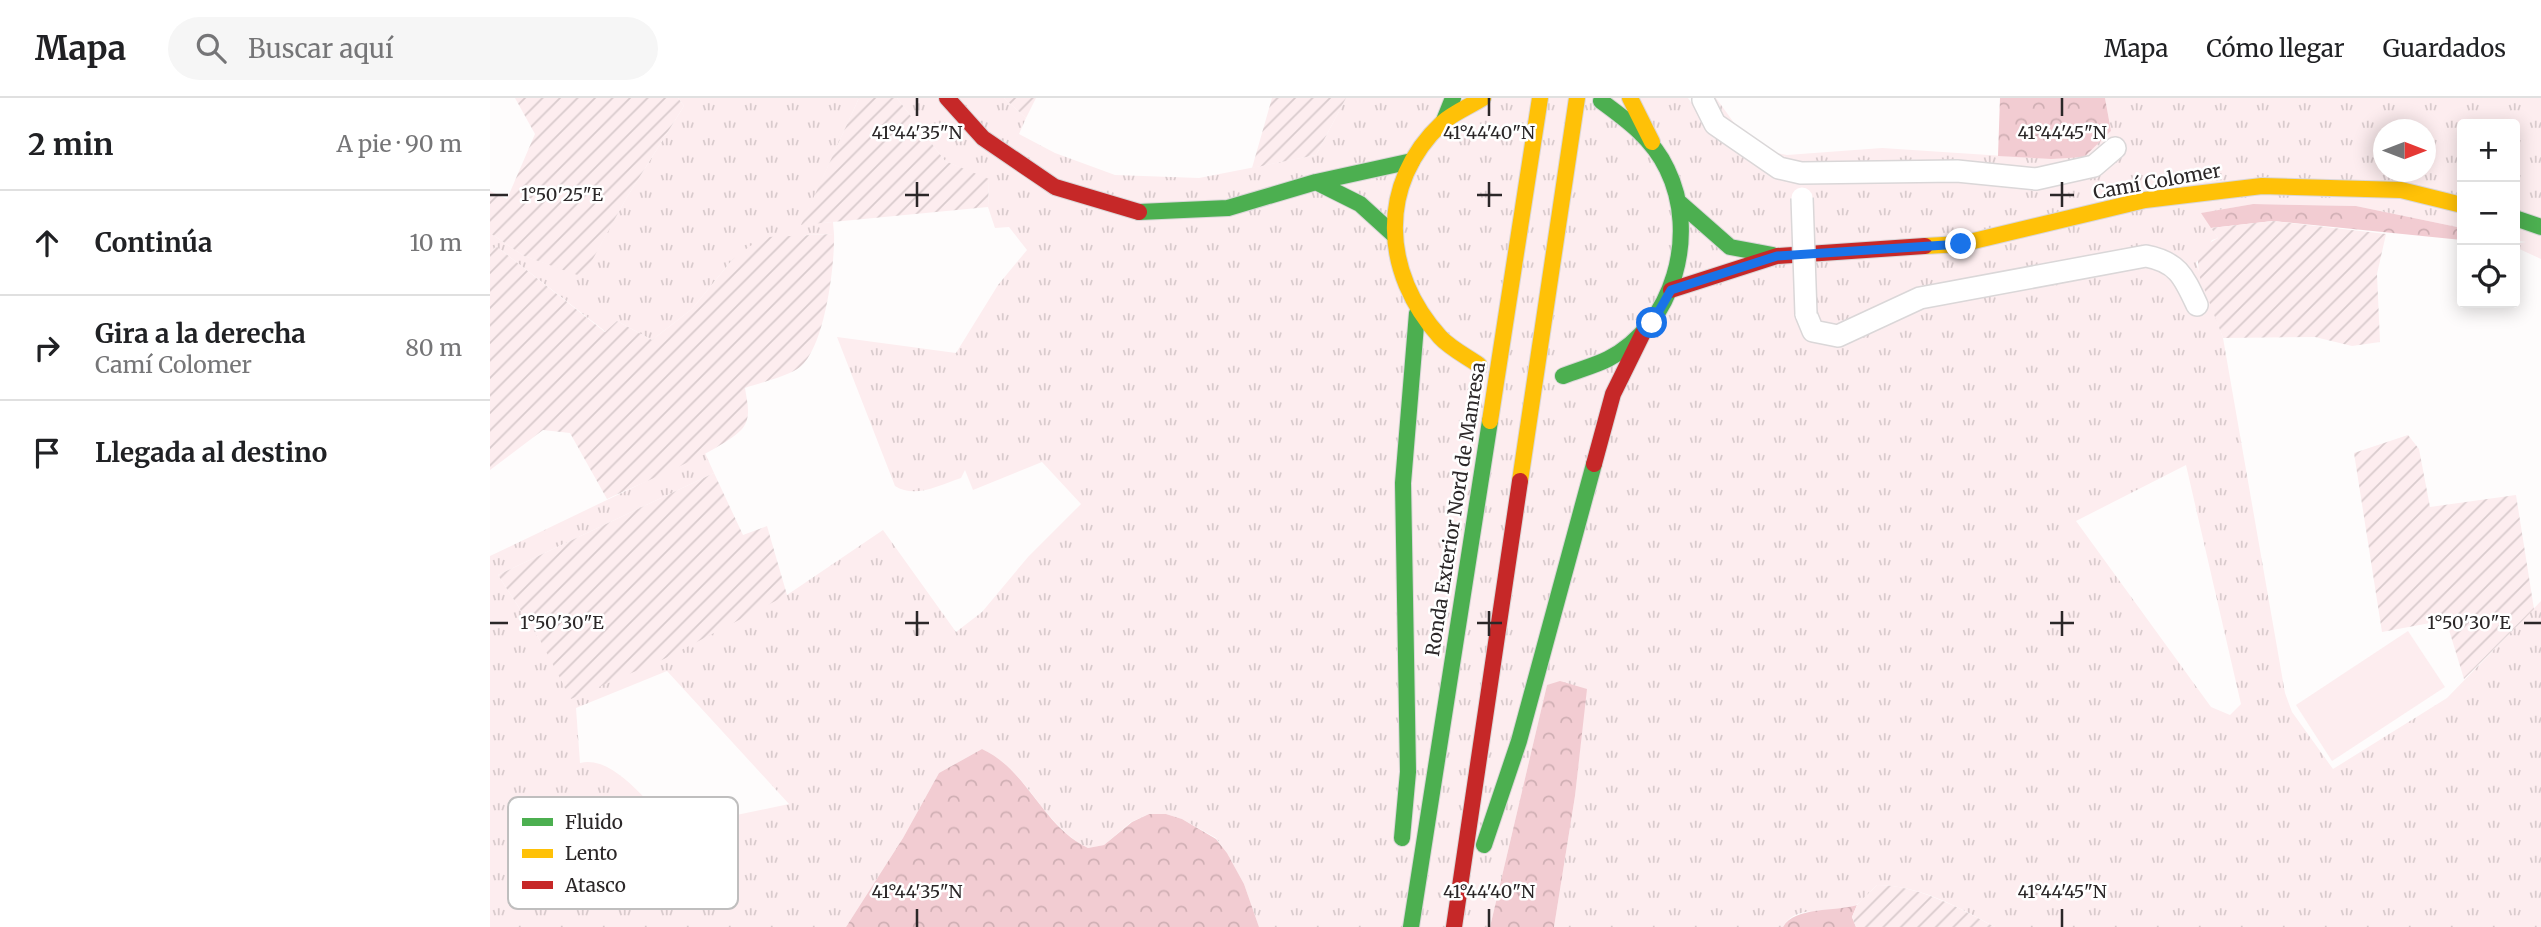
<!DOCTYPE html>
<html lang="es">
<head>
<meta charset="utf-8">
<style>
  body { margin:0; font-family:Merriweather,serif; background:#f6f6f6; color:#202124 }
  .controls { position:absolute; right:21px; top:21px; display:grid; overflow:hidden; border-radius:7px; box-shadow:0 4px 18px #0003 }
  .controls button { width:63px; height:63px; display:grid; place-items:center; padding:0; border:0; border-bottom:2px solid #e0e0e0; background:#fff; color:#202124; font:35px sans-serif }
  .compass { position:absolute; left:1883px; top:21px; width:63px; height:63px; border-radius:50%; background:#fff; box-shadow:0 4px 18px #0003; rotate:90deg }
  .stop { position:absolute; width:21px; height:21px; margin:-16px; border:5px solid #1a73e8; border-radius:50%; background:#fff }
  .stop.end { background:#1a73e8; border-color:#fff; box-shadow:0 2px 7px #0008 }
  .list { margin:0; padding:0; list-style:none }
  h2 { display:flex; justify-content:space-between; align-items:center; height:91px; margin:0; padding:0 28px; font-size:30px }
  h2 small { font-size:23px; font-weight:400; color:#757577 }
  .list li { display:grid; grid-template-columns:46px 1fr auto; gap:21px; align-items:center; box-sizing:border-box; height:105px; padding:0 28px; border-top:2px solid #e0e0e0 }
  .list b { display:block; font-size:26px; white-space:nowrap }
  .list p { margin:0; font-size:23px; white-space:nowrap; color:#757577 }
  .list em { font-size:23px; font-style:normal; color:#757577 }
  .icon { flex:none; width:38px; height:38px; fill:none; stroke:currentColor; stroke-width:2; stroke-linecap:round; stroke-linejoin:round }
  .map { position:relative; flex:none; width:2051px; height:829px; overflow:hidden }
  header { display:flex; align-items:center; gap:42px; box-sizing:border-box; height:98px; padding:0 35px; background:#fff; border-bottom:2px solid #e0e0e0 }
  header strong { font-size:33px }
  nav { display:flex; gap:38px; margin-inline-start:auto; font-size:24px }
  .search { width:490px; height:63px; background:#f6f6f6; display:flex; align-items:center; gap:18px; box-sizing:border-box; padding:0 24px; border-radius:38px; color:#757577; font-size:26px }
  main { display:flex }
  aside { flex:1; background:#fff }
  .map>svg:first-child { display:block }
  .grass { fill:url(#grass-tufts); fill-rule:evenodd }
  .forest { fill:url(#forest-crowns) }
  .park { fill:#fdedef }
  .garden { fill:url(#garden-furrows) }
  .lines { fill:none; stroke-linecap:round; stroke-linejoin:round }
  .street-casing { stroke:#dad7d8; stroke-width:24 }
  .fast-casing { stroke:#dad7d8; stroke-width:18 }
  .slow-casing { stroke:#dad7d8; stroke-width:18 }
  .jam-casing { stroke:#dad7d8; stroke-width:18 }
  .street { stroke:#fff; stroke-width:21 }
  .fast { stroke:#4caf50; stroke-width:16 }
  .slow { stroke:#ffc107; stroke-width:16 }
  .jam { stroke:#c62828; stroke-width:16 }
  .street-bridge-casing { stroke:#dad7d8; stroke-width:24; stroke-linecap:butt }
  .street-bridge { stroke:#fff; stroke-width:21 }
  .route { stroke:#1a73e8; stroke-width:9 }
  .ticks { fill:none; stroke:#2b2728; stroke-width:2.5 }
  .labels { text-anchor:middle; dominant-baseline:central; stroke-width:5; stroke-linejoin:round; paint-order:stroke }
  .street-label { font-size:19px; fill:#2b2728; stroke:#fff }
  .key { fill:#fff; stroke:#bfbebe; stroke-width:2 }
  .key-label { font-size:19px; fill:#2b2728 }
  .ticks-label { font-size:18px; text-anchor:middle; fill:#2b2728; stroke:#fff; stroke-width:5; stroke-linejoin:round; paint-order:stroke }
</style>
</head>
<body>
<header>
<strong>Mapa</strong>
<div class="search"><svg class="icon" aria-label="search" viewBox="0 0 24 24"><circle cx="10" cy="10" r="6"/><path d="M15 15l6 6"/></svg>Buscar aquí</div>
<nav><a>Mapa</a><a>Cómo llegar</a><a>Guardados</a></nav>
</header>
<main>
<aside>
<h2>2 min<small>A pie · 90 m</small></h2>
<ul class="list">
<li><svg class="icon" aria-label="ahead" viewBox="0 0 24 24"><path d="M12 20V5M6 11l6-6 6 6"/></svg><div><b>Continúa</b></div><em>10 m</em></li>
<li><svg class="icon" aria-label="right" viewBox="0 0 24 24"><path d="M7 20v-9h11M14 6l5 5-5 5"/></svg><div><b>Gira a la derecha</b><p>Camí Colomer</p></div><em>80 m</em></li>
<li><svg class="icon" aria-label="arrive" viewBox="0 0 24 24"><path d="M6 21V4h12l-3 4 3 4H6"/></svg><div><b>Llegada al destino</b></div></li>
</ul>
</aside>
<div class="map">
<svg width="2051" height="829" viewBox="0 0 2051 829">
  <defs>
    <pattern id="grass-tufts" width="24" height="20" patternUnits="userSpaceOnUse" patternTransform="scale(1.75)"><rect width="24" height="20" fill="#fdedef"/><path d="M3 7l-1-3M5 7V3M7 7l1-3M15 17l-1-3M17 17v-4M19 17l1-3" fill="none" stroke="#d9cbcd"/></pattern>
    <pattern id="forest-crowns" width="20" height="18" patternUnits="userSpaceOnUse" patternTransform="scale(1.75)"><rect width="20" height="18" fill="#f2ccd2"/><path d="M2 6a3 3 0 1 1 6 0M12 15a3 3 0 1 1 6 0" fill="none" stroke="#d0afb4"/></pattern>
    <pattern id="garden-furrows" width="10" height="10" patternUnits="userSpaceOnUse" patternTransform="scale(1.75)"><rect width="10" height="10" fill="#fdedef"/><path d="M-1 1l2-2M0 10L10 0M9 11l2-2" fill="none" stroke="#d9cbcd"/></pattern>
  </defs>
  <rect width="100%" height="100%" fill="#fefcfc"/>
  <!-- grass -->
  <path class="grass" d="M188 0H369L312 126 343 124 344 136 316 137 242 162 202 211 162 242 127 223 116 234 6 148 0 156V135L34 158 93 178 137 99 194 8Z
    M407 0H514L536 20 529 36 565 55 625 77 709 80 826 57 856 0H1198L1204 8 1215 0H1226L1255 40 1275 53 1297 57 1392 50 1561 61 1613 41 1621 33 1615 0H2051V161L2025 149V146L2036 144 2025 142V26H1972V130L1866 108 1763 106 1712 115 1728 140 1722 142 1706 165 1733 240 1795 595 1802 614 1843 671 1957 600 2051 503V829H1505C1469 809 1428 787 1387 787 1380 793 1373 803 1366 807 1345 819 1307 803 1293 829H1064L1085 698 1096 592 1057 587 1000 829H769L754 786 737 755 726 740 692 721 676 716H659L641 724 614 747 598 750C552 727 539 673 492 651L449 675 413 740 356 829H0V458L215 355 224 375 8 477 51 544 297 497 393 432 466 534 492 514 538 459 591 406 552 364 483 392 475 372 471 380C449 387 425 401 405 388L347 239 466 255 508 187 537 152 519 129 505 130 498 109 499 82 455 63ZM1894 32H1936V74H1894ZM1696 367 1751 606 1740 617 1721 609 1586 423ZM177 573 299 706 184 730C160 709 124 656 90 665L86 610Z"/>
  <!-- forest -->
  <path class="forest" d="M1510 0H1615L1621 33 1594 59 1561 61 1508 58Z
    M1763 106 1866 108 1972 130V142L1783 123 1721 130 1711 115Z
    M1070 583 1097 591 1085 698 1064 829H1000L1057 587Z
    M492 651C539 673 551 727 598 750L614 747 642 724 659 716H676L692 721 726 741 737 755 754 786 769 829H356L413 740 449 675Z
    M1367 807 1362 819 1366 829H1293C1305 808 1346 814 1367 807Z"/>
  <!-- park -->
  <path class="park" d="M1918 533 1955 589 1842 663 1806 607Z"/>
  <!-- garden -->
  <path class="garden" d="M25 0H188L194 8 137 99 93 179 34 158 0 135V93L17 101 45 36Z
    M369 0H407L455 63 499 81 498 109 311 127Z
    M514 0H546L536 20Z
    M782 0H856L826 57 762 70Z
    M1783 123 1896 136 1887 176 1890 244 1862 248 1825 239 1733 240 1709 177 1707 152 1728 140 1721 130Z
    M344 136C345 166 335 249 310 269 299 278 269 285 255 290 257 304 262 319 252 331 232 353 147 387 117 401L80 335 53 332 0 372V156L6 148 115 234 127 223 162 242 202 211 242 162 260 148 278 139Z
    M1918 337 1929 351 1940 409 2026 397 2044 511 1974 581 1956 522 1892 534 1864 355Z
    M224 375 253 437 277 428 297 497 174 561 81 601 51 544 8 477Z
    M1387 787C1428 787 1469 810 1505 829H1366L1362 819 1367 807Z"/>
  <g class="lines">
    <!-- street casing -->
    <g class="street-casing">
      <path id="street" d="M1213 2 1225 26 1289 70 1311 75 1467 73 1546 81 1604 68 1625 50
        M1316 216 1323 233 1348 238 1430 200 1656 158C1688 164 1694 179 1707 207"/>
    </g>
    <!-- fast casing -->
    <g class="fast-casing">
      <path id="fast" d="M953 25 963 0
        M826 84 870 106 903 136
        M1190 105 1240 149 1283 157
        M649 114 738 110 826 84 922 63
        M2025 120 2051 129
        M1073 278C1088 272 1104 268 1118 261 1184 227 1209 136 1177 71 1163 41 1137 22 1111 3
        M912 740 918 674 913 385 927 215
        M994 747 1029 643 1104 366
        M921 829 1000 323"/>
    </g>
    <!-- slow casing -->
    <g class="slow-casing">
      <path id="slow" d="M1140 0 1162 44
        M1435 148 1471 146 1655 102 1772 88 1911 92 1972 107
        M989 267C976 258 960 250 950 239 892 175 887 86 952 25 963 15 980 8 993 0
        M1000 323 1050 0
        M1030 383 1087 0"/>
    </g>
    <!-- jam casing -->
    <g class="jam-casing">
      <path id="jam" d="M457 0 493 40 565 89 649 114
        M1181 192 1287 158 1435 148
        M1104 366 1123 296 1153 235
        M964 829 1030 383"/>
    </g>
    <!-- street -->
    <use href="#street" class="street"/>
    <!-- fast -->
    <use href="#fast" class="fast"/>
    <!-- slow -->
    <use href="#slow" class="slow"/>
    <!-- jam -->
    <use href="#jam" class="jam"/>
    <!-- street-bridge casing -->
    <g class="street-bridge-casing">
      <path id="street-bridge" d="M1312 100 1316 216"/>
    </g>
    <!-- street-bridge -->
    <use href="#street-bridge" class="street-bridge"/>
  </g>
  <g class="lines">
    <!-- route -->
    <path class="route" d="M1162 225 1181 192 1287 158 1471 146"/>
  </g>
  <!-- ticks -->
  <path class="ticks" d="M427 0V18M999 0V18M1572 0V18M427 84V109M999 84V109M1572 84V109M0 97H18M415 97H439M987 97H1012M1560 97H1584M427 513V538M999 513V538M1572 513V538M0 525H18M415 525H439M987 525H1012M1560 525H1584M2034 525H2051M427 811V829M999 811V829M1572 811V829"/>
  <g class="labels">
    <!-- street labels -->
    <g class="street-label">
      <text transform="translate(1667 83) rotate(-10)">Camí Colomer</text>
      <text transform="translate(965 411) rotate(-81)">Ronda Exterior Nord de Manresa</text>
    </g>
  </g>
  <!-- legend -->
  <rect x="18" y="699" width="230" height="112" rx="10" class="key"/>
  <rect x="32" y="720" width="31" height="8" fill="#4caf50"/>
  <rect x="32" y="751" width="31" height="9" fill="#ffc107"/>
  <rect x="32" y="783" width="31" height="8" fill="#c62828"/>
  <g class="key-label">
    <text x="75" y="731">Fluido</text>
    <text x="75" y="762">Lento</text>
    <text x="75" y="794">Atasco</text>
  </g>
  <g class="ticks-label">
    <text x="427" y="41">41°44'35"N</text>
    <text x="999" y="41">41°44'40"N</text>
    <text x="1572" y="41">41°44'45"N</text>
    <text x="72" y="103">1°50'25"E</text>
    <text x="1979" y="531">1°50'30"E</text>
    <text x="72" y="531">1°50'30"E</text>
    <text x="427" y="800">41°44'35"N</text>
    <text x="999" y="800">41°44'40"N</text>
    <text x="1572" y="800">41°44'45"N</text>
  </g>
</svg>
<div class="controls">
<button>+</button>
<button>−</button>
<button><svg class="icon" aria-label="locate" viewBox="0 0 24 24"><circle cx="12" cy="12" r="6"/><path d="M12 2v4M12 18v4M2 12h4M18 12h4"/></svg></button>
</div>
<svg class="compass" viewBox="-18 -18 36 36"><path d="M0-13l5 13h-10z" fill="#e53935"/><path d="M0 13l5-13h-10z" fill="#757577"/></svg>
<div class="stop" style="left:1162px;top:225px"></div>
<div class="stop end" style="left:1471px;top:146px"></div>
</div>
</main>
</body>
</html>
